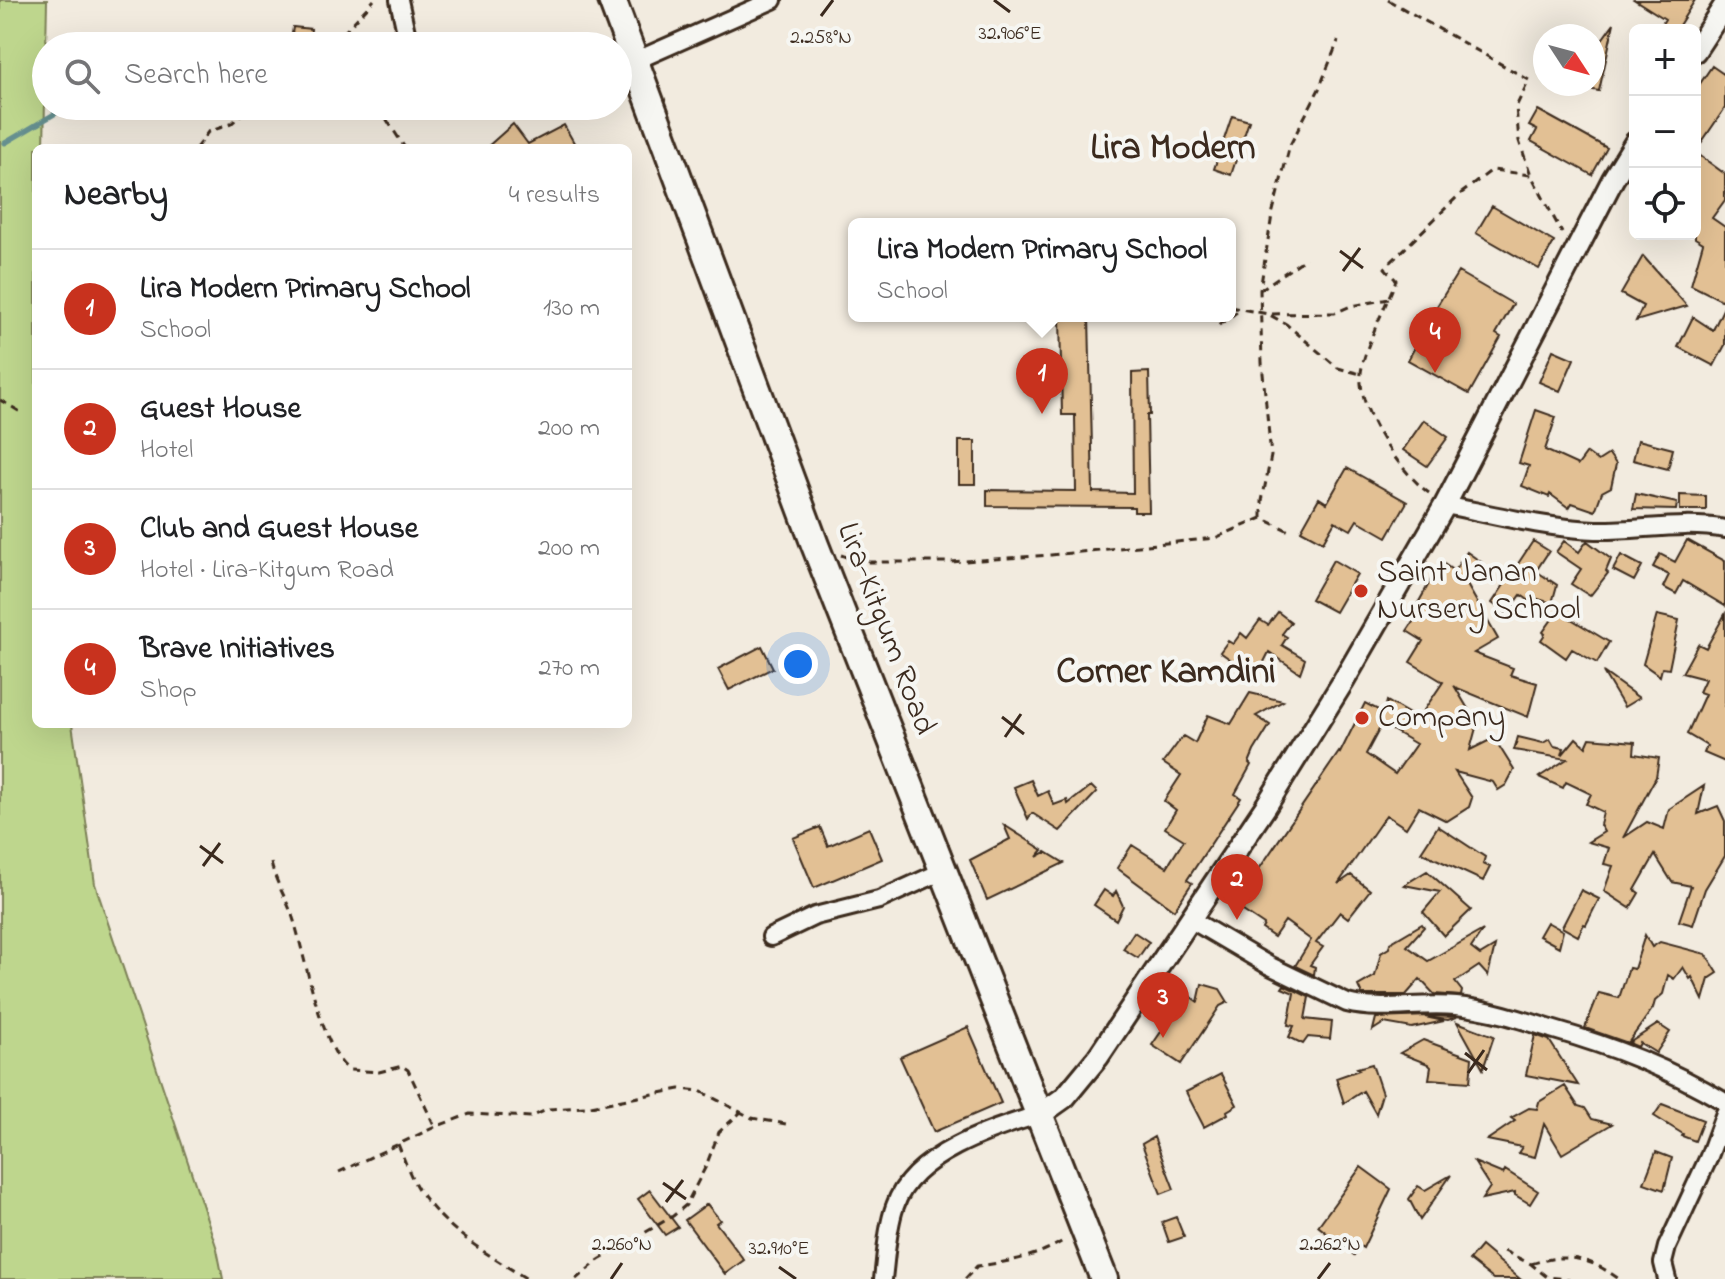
<!DOCTYPE html>
<html lang="en">
<head>
<meta charset="utf-8">
<style>
  body { margin:0; font-family:"Indie Flower",sans-serif; background:#f6f6f6; color:#202124 }
  .controls { position:absolute; right:24px; top:24px; display:grid; overflow:hidden; border-radius:12px; box-shadow:0 8px 32px #0002 }
  .controls button { width:72px; height:72px; display:grid; place-items:center; padding:0; border:0; border-bottom:2px solid #e0e0e0; background:#fff; color:#202124; font:40px sans-serif }
  .compass { position:absolute; left:1533px; top:24px; width:72px; height:72px; border-radius:50%; background:#fff; box-shadow:0 8px 32px #0002; rotate:126deg }
  .you { position:absolute; left:798px; top:664px; width:28px; height:28px; margin:-20px; border:6px solid #fff; border-radius:50%; background:#1a73e8; box-shadow:0 0 0 12px #1a73e833 }
  .badge { display:grid; place-items:center; width:52px; height:52px; border-radius:50%; background:#c8321e; color:#fff; font-size:26px; font-weight:700 }
  .pin { position:absolute; translate:-50% -66px; filter:drop-shadow(0 2px 4px #0008) }
  .pin::after { content:''; position:absolute; top:42px; width:28px; height:24px; background:inherit; clip-path:polygon(0 0,100% 0,50% 100%) }
  .popup { position:absolute; left:848px; top:218px; width:388px; height:104px; box-sizing:border-box; display:grid; place-content:center; border-radius:12px; background:#fff; filter:drop-shadow(0 2px 6px #0005); font-size:26px; white-space:nowrap; color:#757577 }
  .popup b { font-size:30px; color:#202124 }
  .popup::after { content:''; position:absolute; left:50%; top:100%; margin-left:-16px; border:16px solid transparent; border-top-color:#fff }
  .list { margin:0; padding:0; list-style:none }
  h2 { display:flex; justify-content:space-between; align-items:center; height:104px; margin:0; padding:0 32px; font-size:34px }
  h2 small { font-size:26px; font-weight:400; color:#757577 }
  .list li { display:grid; grid-template-columns:52px 1fr auto; gap:24px; align-items:center; box-sizing:border-box; height:120px; padding:0 32px; border-top:2px solid #e0e0e0 }
  .list b { display:block; font-size:30px; white-space:nowrap }
  .list p { margin:0; font-size:26px; white-space:nowrap; color:#757577 }
  .list em { font-size:26px; font-style:normal; color:#757577 }
  .icon { flex:none; width:44px; height:44px; fill:none; stroke:currentColor; stroke-width:2; stroke-linecap:round; stroke-linejoin:round }
  .map { position:relative; flex:none; width:1725px; height:1279px; overflow:hidden }
  .search { position:absolute; background:#fff; box-shadow:0 8px 32px #0002; left:32px; top:32px; width:600px; height:88px; display:flex; align-items:center; gap:20px; box-sizing:border-box; padding:0 28px; border-radius:44px; color:#757577; font-size:30px }
  .panel { position:absolute; background:#fff; box-shadow:0 8px 32px #0002; left:32px; top:144px; width:600px; height:584px; border-radius:12px }
  .map>svg:first-child { display:block }
  .green { fill:#bed68d; stroke:#7c8056; stroke-width:2 }
  .lines { fill:none; stroke-linecap:round; stroke-linejoin:round }
  .stream { stroke:#658f8f; stroke-width:5 }
  .building { fill:#e2c094; stroke:#3b2a1e; stroke-width:2; fill-rule:evenodd }
  .minor-casing { stroke:#3b2a1e; stroke-width:22 }
  .tertiary-casing { stroke:#3b2a1e; stroke-width:26 }
  .primary-casing { stroke:#3b2a1e; stroke-width:32 }
  .path { stroke:#3b2a1e; stroke-width:3; stroke-dasharray:8 6; stroke-linecap:butt }
  .minor { stroke:#f6f6f2; stroke-width:16 }
  .tertiary { stroke:#f6f6f2; stroke-width:20 }
  .primary { stroke:#f6f6f2; stroke-width:26 }
  .ticks { fill:none; stroke:#3b2a1e; stroke-width:3 }
  .poi-dot { fill:#c8321e; stroke:#f6f6f2; stroke-width:3 }
  .labels { text-anchor:middle; dominant-baseline:central; stroke-width:8; stroke-linejoin:round; paint-order:stroke }
  .poi-label { font-size:32px; fill:#3b2a1e; stroke:#f6f6f2; text-anchor:start }
  .street-label { font-size:32px; fill:#3b2a1e; stroke:#f6f6f2 }
  .quarter-label { font-size:36px; font-weight:bold; fill:#3b2a1e; stroke:#f6f6f2 }
  .ticks-label { font-size:20px; text-anchor:middle; fill:#3b2a1e; stroke:#f6f6f2; stroke-width:8; stroke-linejoin:round; paint-order:stroke }
</style>
</head>
<body>
<div class="map">
<svg width="1725" height="1279" viewBox="0 0 1725 1279">
  <rect width="100%" height="100%" fill="#f2ebdf"/>
  <filter id="ink" filterUnits="userSpaceOnUse"><feTurbulence type="fractalNoise" baseFrequency=".0125" numOctaves="2"/><feDisplacementMap in="SourceGraphic" scale="16" xChannelSelector="R" yChannelSelector="G"/><feConvolveMatrix kernelMatrix="1 2 1 2 8 2 1 2 1" color-interpolation-filters="sRGB"/></filter>
  <g filter="url(#ink)">
    <!-- green -->
    <path class="green" d="M0 0H47L44 148H36V724H72L95 884 217 1249 223 1279H0Z"/>
    <g class="lines">
      <!-- stream -->
      <path class="stream" d="M5 143 68 106"/>
    </g>
    <!-- building -->
    <path class="building" d="M1635 0H1695L1676 30H1658L1665 19Z
      M1614 23 1599 91 1593 90V52Z
      M293 27 311 29 309 46H290Z
      M1712 66 1725 75V108L1695 152 1725 174V200L1712 218 1725 227V302L1691 285 1703 243 1695 238V91Z
      M1538 110 1607 148 1592 175 1531 141 1537 130 1529 126Z
      M1232 116 1249 121 1231 175 1214 169Z
      M513 124 528 144 564 125 577 148H486Z
      M1492 206 1554 242 1539 269 1476 233Z
      M1643 256 1687 306 1636 321 1643 306 1621 294Z
      M1458 272 1513 304 1496 334 1501 337 1469 394 1408 360 1416 345 1411 342 1425 317 1429 319Z
      M1725 305V345L1714 366 1678 347 1693 317 1713 330Z
      M1060 316H1089L1093 492 1133 493 1132 373 1149 372 1150 415H1147L1149 512H1134V507L987 506V490L1076 491 1075 415H1062Z
      M1553 350 1574 359 1560 391 1539 382Z
      M1536 410 1556 417 1545 450 1578 465 1587 453 1598 461 1609 454 1616 464 1611 487 1602 492 1595 511 1572 503 1569 508 1550 494 1549 497 1522 486 1529 466 1519 463Z
      M1424 420 1448 437 1427 466 1403 450Z
      M1638 440 1673 449 1668 469 1633 460Z
      M959 441H975V484H959Z
      M1347 468 1407 502 1387 537 1357 520 1351 530 1335 521 1323 542 1301 530 1319 498 1327 503Z
      M1636 494 1677 503 1676 510 1633 509Z
      M1680 495 1706 496V510H1680Z
      M1687 540 1725 561V606L1683 581 1676 594 1663 587 1669 575 1653 567 1660 554 1675 562Z
      M1533 541 1549 551 1536 571 1557 585 1552 603 1534 598 1531 602 1521 595 1507 614 1492 603Z
      M1564 541 1579 552 1587 541 1611 559 1606 571 1608 573 1590 596 1571 584 1581 569 1556 552Z
      M1467 552 1481 562 1466 583 1498 639 1474 653 1513 668 1510 675 1537 683 1528 717 1455 687 1477 724 1470 750 1494 738 1514 770 1506 785 1498 790 1493 782 1455 772 1472 798 1469 807 1447 821 1419 807 1406 828 1386 815 1338 884 1351 875 1370 890 1348 918 1340 912 1316 943 1323 947 1310 965 1315 967 1314 975 1295 966 1311 940 1285 921 1274 937 1262 929 1264 925 1237 907 1259 873 1257 872 1339 752 1340 753 1365 703 1384 713 1387 701 1418 719 1443 682 1410 662 1423 641 1407 631 1421 610 1416 607 1441 562 1454 571ZM1382 724 1416 744 1395 774 1366 754Z
      M1621 555 1642 566 1634 581 1613 570Z
      M1333 560 1357 574 1335 612 1311 599Z
      M1558 611 1609 642 1597 663 1572 649 1566 658 1541 640 1545 634 1543 632Z
      M1278 612 1291 622 1282 634 1287 637 1282 645 1305 659 1300 673 1269 652 1257 676 1233 664 1234 662 1220 652 1228 641 1233 644 1241 633 1247 638 1260 620 1268 625Z
      M1725 614V762L1704 753 1707 746 1687 734 1705 694 1699 692 1705 679 1682 673 1698 644 1706 648Z
      M1657 615 1679 620 1669 669 1662 668 1660 676 1643 664Z
      M762 646 773 668 729 690 718 669Z
      M1603 672 1639 698 1624 707Z
      M1250 693 1283 701 1256 716 1270 725 1254 751 1249 763 1251 765 1235 794 1241 798 1187 880 1192 883 1174 910 1117 868 1132 845 1167 867 1184 840 1165 828 1176 810 1164 801 1181 775 1163 763 1183 736 1195 743 1208 715 1231 724Z
      M1518 737 1543 743 1550 739 1554 746 1564 748 1562 755 1576 738 1586 747 1590 738 1635 742 1634 754 1659 758 1656 777 1623 838 1647 822 1664 829 1669 809 1704 786 1698 814 1718 806 1725 821V856L1705 889 1693 925 1679 921 1691 886 1672 882 1655 855 1635 890 1639 893 1630 908 1604 891 1613 866 1604 864 1609 848 1588 842 1604 832 1600 825 1603 812 1586 804 1591 794 1566 782 1563 788 1539 777 1567 759 1514 750Z
      M1031 780 1038 796 1048 791 1054 805 1067 800 1068 804 1091 786 1097 792 1060 831 1032 813 1028 819 1014 787Z
      M1004 825 1043 850 1037 857 1046 852 1064 863 987 900 970 860 1010 839Z
      M1438 826 1485 857 1483 864 1490 867 1483 881 1421 852Z
      M820 827 828 846 869 828 882 859 814 888 793 838Z
      M1427 871 1471 910 1444 936 1423 912 1440 892 1404 885Z
      M1104 890 1113 896 1116 891 1123 906 1116 920 1094 905Z
      M1581 890 1599 899 1586 925 1584 924 1578 936 1562 927Z
      M1547 922 1563 931 1559 947 1539 936Z
      M1422 924 1424 927 1407 946 1428 961 1483 930 1471 948 1480 955 1495 946 1488 976 1479 966 1455 982 1462 991 1461 996 1434 994 1420 979 1406 995H1362L1358 986 1375 976 1381 953 1389 948 1390 943Z
      M1134 932 1149 942 1138 958 1123 949Z
      M1645 935 1652 947 1660 942 1706 954 1718 973 1709 979 1703 1000 1692 977 1690 979 1683 967 1674 979 1668 975 1663 994 1655 1001 1653 1008 1628 1043 1585 1028 1599 993 1619 998 1629 968 1634 969Z
      M1202 984 1220 989 1228 1002 1220 1006 1181 1064 1152 1045 1187 994 1198 1002Z
      M1284 985 1309 997 1305 1019 1332 1022 1330 1039 1308 1037 1303 1044 1289 1037 1294 1026 1288 1025 1294 993 1282 988Z
      M1429 1016 1457 1017 1448 1020 1425 1017 1444 1021 1412 1028 1384 1023 1373 1030 1376 1018Z
      M1457 1022 1494 1036 1483 1069Z
      M1658 1024 1670 1032 1656 1053 1640 1043 1638 1047 1629 1043Z
      M968 1027 1001 1103 934 1132 900 1057Z
      M1535 1035 1549 1040 1578 1085 1526 1075Z
      M1423 1040 1472 1058 1470 1082 1429 1079 1431 1067 1428 1064 1400 1053Z
      M1372 1064 1382 1094 1376 1114 1363 1091 1344 1103 1336 1078 1359 1070 1357 1068Z
      M1221 1074 1237 1105 1227 1111 1228 1114 1204 1127 1186 1092Z
      M1565 1086 1578 1106 1585 1108 1592 1119 1612 1124 1562 1154 1544 1124 1535 1157 1518 1153 1522 1147 1487 1140 1515 1121 1511 1118 1529 1108 1537 1109 1539 1102Z
      M1662 1104 1703 1120 1695 1141 1682 1136 1683 1134 1654 1116Z
      M1154 1137 1174 1189 1161 1194 1142 1144Z
      M1656 1152 1672 1158 1664 1190 1644 1183Z
      M1474 1162 1503 1174 1505 1170 1538 1191 1530 1204 1515 1195V1192L1482 1199 1490 1187Z
      M1361 1167 1391 1189 1363 1248 1360 1246 1354 1255 1318 1226Z
      M1451 1175 1420 1220 1409 1199 1418 1186 1425 1190Z
      M650 1190 678 1227 665 1235 638 1199Z
      M707 1204 720 1220 716 1223 744 1260 725 1274 685 1220Z
      M1176 1217 1184 1237 1169 1242 1162 1222Z
      M1481 1246 1520 1279H1493L1469 1260Z"/>
    <g class="lines">
      <!-- minor casing -->
      <g class="minor-casing">
        <path id="minor" d="M399 0 409 46
          M635 61 773 0
          M1445 505C1495 515 1546 528 1596 530 1639 531 1683 521 1725 529
          M1190 919 1268 965 1347 1003C1383 1012 1420 1002 1456 1006 1488 1009 1520 1019 1551 1029 1614 1047 1668 1068 1725 1102
          M771 937 815 916 879 900 943 871
          M883 1279C886 1256 887 1228 895 1206 912 1154 994 1128 1041 1114
          M1667 1279 1663 1263 1667 1247 1708 1159 1725 1113"/>
      </g>
      <!-- tertiary casing -->
      <g class="tertiary-casing">
        <path id="tertiary" d="M1695 51 1725 5
          M1041 1114 1065 1097 1098 1057 1266 806 1343 682 1445 505 1613 179 1635 143"/>
      </g>
      <!-- primary casing -->
      <g class="primary-casing">
        <path id="primary" d="M612 0 815 545 1104 1279"/>
      </g>
      <!-- path -->
      <path class="path" d="M1388 0 1529 80 1516 107 1519 141 1531 175
        M338 46 339 38 374 0
        M384 106 387 120 405 148
        M196 148 208 132 231 124 250 106
        M1260 290 1306 258
        M1230 307 1268 314 1286 324 1338 368 1361 374
        M1272 314 1335 313 1351 306 1389 299
        M1219 325 1241 309
        M0 400 24 414
        M1429 493C1400 472 1357 411 1361 373 1364 347 1386 306 1396 280L1385 268 1459 195 1492 170 1531 175 1562 233
        M1262 518V501L1271 456 1262 363 1260 290 1272 215 1290 145 1319 89 1338 41
        M841 555 860 562H950L1051 555 1215 538 1262 518 1291 532
        M271 863C276 884 288 901 294 921 304 952 323 1056 350 1070L379 1072 402 1066 408 1070 435 1127
        M398 1144C404 1159 410 1176 418 1189 445 1230 487 1254 527 1279
        M339 1172 435 1127 470 1114 531 1117 549 1109 586 1107 680 1089 700 1091 752 1118 786 1124
        M1504 1251 1531 1264 1547 1277 1569 1279
        M1531 1264C1567 1252 1590 1258 1619 1279
        M576 1279 599 1260 673 1216 686 1205 706 1166 719 1132 741 1112
        M965 1279 977 1266C1009 1262 1038 1257 1066 1239"/>
      <!-- minor -->
      <use href="#minor" class="minor"/>
      <!-- tertiary -->
      <use href="#tertiary" class="tertiary"/>
      <!-- primary -->
      <use href="#primary" class="primary"/>
    </g>
  </g>
  <!-- ticks -->
  <path class="ticks" d="M994 0 1010 12M821 16 833 0M1340 251 1363 268M1343 271 1360 248M1002 717 1024 734M1005 737 1021 714M200 846 223 863M203 866 220 843M1465 1053 1487 1070M1468 1073 1484 1050M663 1183 686 1199M666 1202 683 1180M779 1267 796 1279M611 1279 622 1263M1318 1279 1330 1263"/>
  <!-- markers -->
  <g class="poi-dot">
    <circle cx="1361" cy="591" r="8"/>
    <circle cx="1362" cy="718" r="8"/>
  </g>
  <g class="labels">
    <!-- poi labels -->
    <g class="poi-label">
      <text x="1377" y="573">Saint Janan<tspan x="1377" dy="37">Nursery School</tspan></text>
      <text x="1378" y="718">Company</text>
    </g>
    <!-- street labels -->
    <g class="street-label">
      <text transform="translate(885 629) rotate(69)">Lira-Kitgum Road</text>
    </g>
    <!-- quarter labels -->
    <g class="quarter-label">
      <text x="1173" y="149">Lira Modern</text>
      <text x="1166" y="673">Corner Kamdini</text>
    </g>
  </g>
  <g class="ticks-label">
    <text x="1010" y="39">32.906°E</text>
    <text x="821" y="43">2.258°N</text>
    <text x="622" y="1250">2.260°N</text>
    <text x="1330" y="1250">2.262°N</text>
    <text x="779" y="1254">32.910°E</text>
  </g>
</svg>
<div class="controls">
<button>+</button>
<button>−</button>
<button><svg class="icon" aria-label="locate" viewBox="0 0 24 24"><circle cx="12" cy="12" r="6"/><path d="M12 2v4M12 18v4M2 12h4M18 12h4"/></svg></button>
</div>
<svg class="compass" viewBox="-18 -18 36 36"><path d="M0-13l5 13h-10z" fill="#e53935"/><path d="M0 13l5-13h-10z" fill="#757577"/></svg>
<div class="you"></div>
<div class="pin badge" style="left:1042px;top:414px">1</div>
<div class="popup"><b>Lira Modern Primary School</b>School</div>
<div class="pin badge" style="left:1237px;top:920px">2</div>
<div class="pin badge" style="left:1163px;top:1038px">3</div>
<div class="pin badge" style="left:1435px;top:373px">4</div>
<div class="search"><svg class="icon" aria-label="search" viewBox="0 0 24 24"><circle cx="10" cy="10" r="6"/><path d="M15 15l6 6"/></svg>Search here</div>
<section class="panel">
<h2>Nearby<small>4 results</small></h2>
<ul class="list">
<li><span class="badge">1</span><div><b>Lira Modern Primary School</b><p>School</p></div><em>130 m</em></li>
<li><span class="badge">2</span><div><b>Guest House</b><p>Hotel</p></div><em>200 m</em></li>
<li><span class="badge">3</span><div><b>Club and Guest House</b><p>Hotel · Lira-Kitgum Road</p></div><em>200 m</em></li>
<li><span class="badge">4</span><div><b>Brave Initiatives</b><p>Shop</p></div><em>270 m</em></li>
</ul>
</section>
</div>
</body>
</html>
